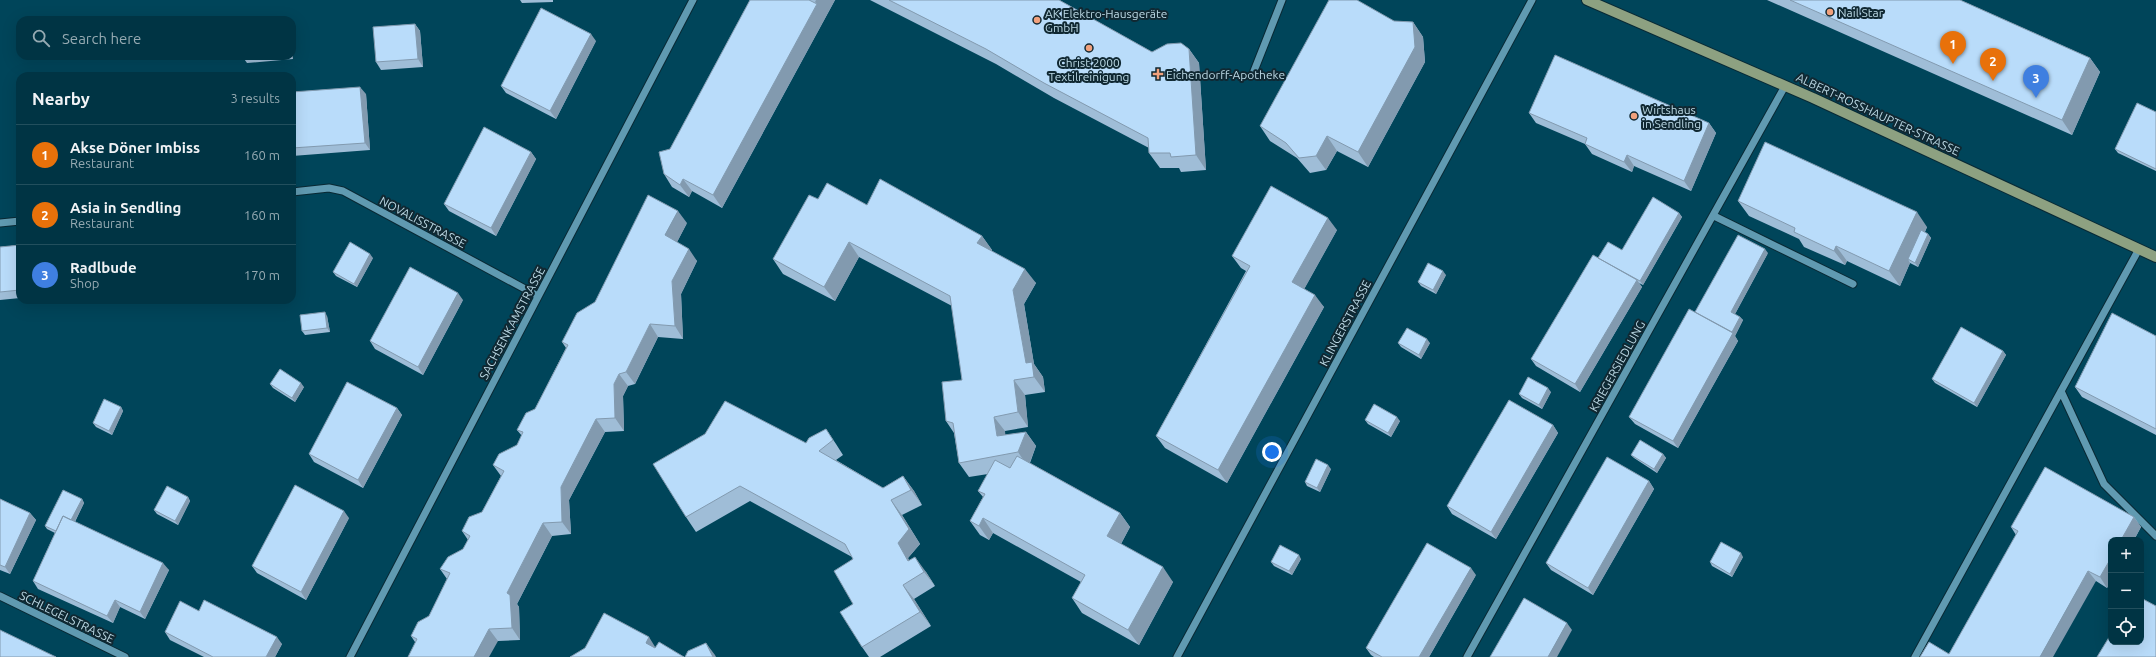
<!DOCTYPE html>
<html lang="en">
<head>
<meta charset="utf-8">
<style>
  body { margin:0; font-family:Ubuntu,sans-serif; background:#0e3f4f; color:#f1f3f6 }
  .controls { position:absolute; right:12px; bottom:12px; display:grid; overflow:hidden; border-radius:8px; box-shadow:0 4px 16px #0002 }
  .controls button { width:36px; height:36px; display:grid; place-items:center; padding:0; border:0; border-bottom:1px solid #224f5d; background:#003444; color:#f1f3f6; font:20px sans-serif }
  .you { position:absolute; left:1272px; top:452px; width:14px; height:14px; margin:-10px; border:3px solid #fff; border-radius:50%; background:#1a73e8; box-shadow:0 0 0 6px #1a73e833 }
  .badge { display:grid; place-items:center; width:26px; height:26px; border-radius:50%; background:#95b2f1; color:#fff; font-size:13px; font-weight:700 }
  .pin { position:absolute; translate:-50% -33px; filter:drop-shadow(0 1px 2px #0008) }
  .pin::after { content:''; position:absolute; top:21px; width:14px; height:12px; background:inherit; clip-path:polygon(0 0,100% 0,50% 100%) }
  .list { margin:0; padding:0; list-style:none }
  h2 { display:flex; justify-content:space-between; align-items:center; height:52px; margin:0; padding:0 16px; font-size:17px }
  h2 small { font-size:13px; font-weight:400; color:#95aab2 }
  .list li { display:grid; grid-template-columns:26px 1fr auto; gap:12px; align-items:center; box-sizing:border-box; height:60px; padding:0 16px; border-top:1px solid #224f5d }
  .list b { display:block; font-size:15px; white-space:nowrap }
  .list p { margin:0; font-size:13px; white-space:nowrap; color:#95aab2 }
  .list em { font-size:13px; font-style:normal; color:#95aab2 }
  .icon { flex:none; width:22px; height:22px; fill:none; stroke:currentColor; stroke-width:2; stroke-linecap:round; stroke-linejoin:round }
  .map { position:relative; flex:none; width:2156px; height:657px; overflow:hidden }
  .search { position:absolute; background:#003444; box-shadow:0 4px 16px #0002; left:16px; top:16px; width:280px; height:44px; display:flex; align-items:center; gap:10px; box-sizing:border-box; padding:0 14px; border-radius:12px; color:#95aab2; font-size:15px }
  .panel { position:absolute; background:#003444; box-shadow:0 4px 16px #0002; left:16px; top:72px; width:280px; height:232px; border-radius:12px }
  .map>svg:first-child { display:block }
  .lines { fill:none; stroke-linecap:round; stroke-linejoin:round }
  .minor-casing { stroke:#092934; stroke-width:9 }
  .major-casing { stroke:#092934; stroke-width:12 }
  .minor { stroke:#609ab1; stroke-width:7 }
  .major { stroke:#8da181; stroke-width:10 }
  .wall { fill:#9fbdd7 }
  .shaded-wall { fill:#829aaf }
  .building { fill:#b9dcfa; stroke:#829aaf }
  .poi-dot { fill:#f1a17d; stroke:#102832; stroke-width:1.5 }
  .labels { text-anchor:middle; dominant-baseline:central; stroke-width:4; stroke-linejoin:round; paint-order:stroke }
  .poi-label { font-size:12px; fill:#bbd8e4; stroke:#102832; text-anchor:start }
  .street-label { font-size:12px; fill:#bbd8e4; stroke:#102832 }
</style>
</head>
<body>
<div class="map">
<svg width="2156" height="657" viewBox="0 0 2156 657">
  <rect width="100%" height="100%" fill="#00455a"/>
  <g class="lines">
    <!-- minor casing -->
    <g class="minor-casing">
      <path id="minor" d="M1254 71 1282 0
        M292 192 329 188 343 191 538 296
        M1714 216 1853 284
        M0 223 20 221
        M2061 391 2104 484 2156 536
        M0 596 125 657
        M350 657 693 0
        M1177 657 1532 0
        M1467 657 1785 86
        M1915 657 2139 249"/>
    </g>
    <!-- major casing -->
    <g class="major-casing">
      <path id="major" d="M1587 0 1813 98 2156 257"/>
    </g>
    <!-- minor -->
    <use href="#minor" class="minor"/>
    <!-- major -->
    <use href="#major" class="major"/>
  </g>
  <!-- wall -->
  <path class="wall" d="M520 0H553V2L522 3Z
    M750 0H835L722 208 692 191 689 197 672 187 664 174 670 149Z
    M870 0H1059L1152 52 1189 49 1199 63 1206 170 1181 172 1179 168H1160L1149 153V148L1054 98 996 64Z
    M1767 0H1960L2090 58 2100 72 2072 135Z
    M1394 21 1413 22 1423 37 1425 62 1368 167 1337 151 1326 170 1310 173 1297 158 1270 141 1260 126Z
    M415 24 420 31 423 67 381 70 376 62Z
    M596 41 556 119 506 93 501 86Z
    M292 42 293 59 247 63 242 56H292Z
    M292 92 366 94 370 150 292 156Z
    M2156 112V171L2118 153 2115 149Z
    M1529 113 1709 123 1716 133 1691 191 1634 166 1632 172 1592 154 1585 144 1536 123Z
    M531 152 536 159 496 236 449 211 444 204Z
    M1738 201 1927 227 1925 232 1928 234 1931 238 1918 267 1910 263 1900 286 1847 261 1845 265 1804 247 1799 239 1749 216Z
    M867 205 982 236 992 250V251L1036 283 1024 304 1034 364 1043 377 1045 392 1025 395 1028 427 1005 431V435L1026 432 1036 446 1030 463 1120 513 1130 527 1121 544 1173 582 1139 645 1082 613 1072 598 1081 582 993 533 989 540 980 535 970 521 983 497 978 491 988 474 969 477 959 463 954 433 946 421 962 380 952 306 859 257 835 301 783 274 773 259Z
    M1679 213 1682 217 1643 285 1639 283 1642 287 1580 392 1536 366 1531 359 1598 258 1622 250Z
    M687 223 677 242 697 261 681 294 683 339 658 337 635 384 628 386 623 396 624 431 605 432 569 500 571 534 552 536 517 604 519 607 520 640 498 641 415 642 411 636 429 616 447 579 440 569 463 549 468 540 462 531 482 512 501 476 493 465 517 445 522 436 517 430 535 409 566 348 562 342 595 302Z
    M1337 230 1304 289 1324 307 1227 483 1165 448 1156 436 1246 271 1241 268 1232 256Z
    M20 245V298L0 300V247Z
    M1768 253 1735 314 1740 317 1743 320 1735 336 1738 341 1678 448 1635 424 1629 417 1696 313Z
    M373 258 357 287 336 276 333 272Z
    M1446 275 1436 294 1421 286 1418 282Z
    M463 300 423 375 375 349 370 341Z
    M327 316 330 332 305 335 302 331Z
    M2156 336V435L2082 397 2075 387Z
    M1398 343H1430L1421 359 1401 347Z
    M2003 351 2006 355 1977 407 1935 383 1932 379Z
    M270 384 304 387 295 402 273 388Z
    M1551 392 1542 409 1522 398 1519 394Z
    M121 407 123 411 112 435 96 427 93 423Z
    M397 408 402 415 363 488 314 462 309 454Z
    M1365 420 1400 421 1391 437 1368 424Z
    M1553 425 1558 433 1496 539 1452 514 1447 506Z
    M826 429 836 444 843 455 836 460 883 488 903 476 914 491 922 505 902 515 920 544 908 558 909 561 926 572 935 586 914 599 931 626 880 657H869L862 647 853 604V559L852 557 750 501 696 532 686 517 806 443Z
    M1663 454 1666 458 1657 473 1634 458 1631 455Z
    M1331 469 1320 492 1307 486 1305 482Z
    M1649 481 1654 489 1593 595 1551 570 1546 563Z
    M188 497 190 501 178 525 157 514 154 510Z
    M0 499 30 513 36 520 10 574 0 570Z
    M82 499 84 503 75 522 169 570 145 619 120 607 113 623 38 589 33 581 55 533 47 529 45 526Z
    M2134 517 2141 527 2134 540H2111V581L2107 588 2096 581 1949 654 2016 535 2011 527Z
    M349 518 306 600 257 573 252 566Z
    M1743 557 1732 577 1712 566 1710 562Z
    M1301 559 1292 575 1274 566 1271 562Z
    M1476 575 1429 657H1374L1371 655 1366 648Z
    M199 611 282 644 275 657H204L170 640 165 632Z"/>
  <!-- shaded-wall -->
  <path class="shaded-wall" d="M816 0H835L722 208 713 195 817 4 815 2Z
    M1413 22 1423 37 1425 62 1368 167 1358 152Z
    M415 24 420 31 423 67 418 59Z
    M591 34 596 41 556 119 550 111Z
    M292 42 293 59 291 56H292Z
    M1189 49 1199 63 1206 170 1196 155Z
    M2090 58 2100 72 2072 135 2062 120Z
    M360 87 366 94 370 150 365 143Z
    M1709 123 1716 133 1691 191 1684 181Z
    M1327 136 1337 151 1326 170 1316 156Z
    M531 152 536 159 496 236 491 228Z
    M1627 155 1634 166 1632 172 1624 162Z
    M683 179 692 191 689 197 680 185Z
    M678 211 687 223 674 248 665 235Z
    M1917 212 1927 227 1911 261 1908 259 1910 263 1900 286 1889 271Z
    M1679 213 1682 217 1643 285 1640 281Z
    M1328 218 1337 230 1301 295 1292 282Z
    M1928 234 1931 238 1918 267 1915 263Z
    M982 236 992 250 988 258 977 243Z
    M849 242 859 257 835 301 824 287Z
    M1836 246 1847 261 1845 265 1834 251Z
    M689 249 697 261 681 294 683 339 675 326 672 281Z
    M1765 249 1768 253 1734 316 1731 312Z
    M370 254 373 258 357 287 354 284Z
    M1025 269 1036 283 1024 304 1034 364 1043 377 1045 392 1034 377 1026 363 1013 290Z
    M1443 271 1446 275 1436 294 1433 290Z
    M1637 280 1642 287 1580 392 1575 384Z
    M458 293 463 300 423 375 418 367Z
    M1315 295 1324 307 1227 483 1218 470Z
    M325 312 327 316 330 332 327 328Z
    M1740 317 1743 320 1735 336 1738 341 1678 448 1673 441Z
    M650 324 658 337 635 384 626 372Z
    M1427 339 1430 343 1421 359 1419 355Z
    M2003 351 2006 355 1977 407 1974 403Z
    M619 374 628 386 623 396 624 431 615 418 614 384Z
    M1014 380 1025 395 1028 427 1018 412Z
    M301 383 304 387 295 402 292 398Z
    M1548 388 1551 392 1542 409 1539 405Z
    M121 407 123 411 112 435 109 431Z
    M397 408 402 415 363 488 358 480Z
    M994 417 1005 431 1007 450 997 436Z
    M1397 417 1400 421 1391 437 1388 433Z
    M596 419 605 432 569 500 571 534 562 522 561 487Z
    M1553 425 1558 433 1496 539 1491 532Z
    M1026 432 1036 446 1028 467 1018 452Z
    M1663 454 1666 458 1657 473 1654 469Z
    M1328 465 1331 469 1320 492 1317 488Z
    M903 476 914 491 922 505 911 490Z
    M1649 481 1654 489 1593 595 1588 588Z
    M188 497 190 501 178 525 175 521Z
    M82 499 84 503 73 525 70 521Z
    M891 500 902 515 920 544 908 558 918 576 908 561 898 543Z
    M344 511 349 518 306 600 301 592Z
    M30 513 36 520 10 574 5 567Z
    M1120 513 1130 527 1117 551 1107 536Z
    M2134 517 2141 527 2134 540H2121Z
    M983 518 993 533 989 540 979 526Z
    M543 523 552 536 517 604 519 607 520 640 512 628 507 593Z
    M1741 553 1743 557 1732 577 1730 574Z
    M1299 555 1301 559 1292 575 1289 571Z
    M915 557 926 572 935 586 924 572Z
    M2111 558V581L2107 588 2100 577Z
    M163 563 169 570 145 619 140 612Z
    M1163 567 1173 582 1139 645 1128 630Z
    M1471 568 1476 575 1429 657H1419Z
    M2088 571 2096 581 2053 657H2040Z
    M903 585 914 599 931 626 920 612Z
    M115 600 120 607 113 623 107 616Z
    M1567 623 1572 630 1557 657H1548Z
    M489 629 498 641 489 657H474Z
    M277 637 282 644 275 657H266Z
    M649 637 657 650 646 643Z
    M706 643 715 655 716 657H713Z"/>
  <!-- building -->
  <path class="building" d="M750 0H809L817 4 713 195 683 179 680 185 664 174 659 152 670 149Z
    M889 0H1059L1152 52 1167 44 1181 43 1189 49 1196 155 1171 157 1170 153H1149L1148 138 1044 83 986 49Z
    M1329 0H1357L1394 21 1413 22 1415 47 1358 152 1327 136 1316 156 1299 158 1286 143 1260 126Z
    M1790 0H1960L2090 58 2062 120Z
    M541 8 591 34 550 111 501 86Z
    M415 24 418 59 376 62 373 27Z
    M1555 55 1709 123 1684 181 1627 155 1624 162 1585 144 1587 138 1529 113Z
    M360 87 365 143 292 148V92Z
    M2137 103 2156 112V169L2115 149Z
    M19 122H20V135Z
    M484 127 531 152 491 228 444 204Z
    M1765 142 1917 212 1889 271 1836 246 1834 251 1794 232 1795 228 1738 201Z
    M880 179 982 236 977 243 1025 269 1013 290 1026 363 1032 362 1034 377 1014 380 1018 412 994 417 997 436 1026 432 1018 452 959 463 953 423 946 421 942 382 962 380 950 296 849 242 824 287 773 259 809 195 818 199 827 183 867 205Z
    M1271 186 1328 218 1292 282 1315 295 1218 470 1156 436 1250 266 1232 256Z
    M648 195 678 211 665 235 689 249 672 281 675 326 650 324 626 372 619 374 614 384 615 418 596 419 561 487 562 522 543 523 507 593 510 595 512 628 489 629 474 657H408L417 639 411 636 418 622 429 616 450 573 440 569 448 557 463 549 470 536 462 531 469 517 482 512 504 471 493 465 499 454 517 445 523 432 517 430 526 413 535 409 568 345 562 342 577 313 595 302Z
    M1653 197 1679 213 1640 281 1598 258 1608 242 1622 250Z
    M1921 230 1928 234 1915 263 1908 259Z
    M1738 235 1765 249 1731 312 1740 317 1732 332 1695 312Z
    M350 242 370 254 354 284 333 272Z
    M20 245V290L0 292V247Z
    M1593 255 1637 280 1575 384 1531 359Z
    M1428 263 1443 271 1433 290 1418 282Z
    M410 267 458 293 418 367 370 341Z
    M1689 309 1733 333 1673 441 1629 417Z
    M325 312 327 328 302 331 300 315Z
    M2112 313 2156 336V429L2075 387Z
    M1961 327 2003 351 1974 403 1932 379Z
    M1407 328 1427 339 1419 355 1398 343Z
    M280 369 301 383 292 398 270 384Z
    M1528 377 1548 388 1539 405 1519 394Z
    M347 382 397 408 358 480 309 454Z
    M104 399 121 407 109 431 93 423Z
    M1509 400 1553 425 1491 532 1447 506Z
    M725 401 806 443 809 438 826 429 833 440 819 451 883 488 903 476 911 490 891 500 909 529 898 543 908 561 915 557 924 572 903 585 920 612 862 647 840 612 853 604 834 571 853 559 845 544 740 486 686 517 653 464 705 434Z
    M1374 404 1397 417 1388 433 1365 420Z
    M1640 440 1663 454 1654 469 1631 455Z
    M1017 456 1120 513 1107 536 1163 567 1128 630 1072 598 1085 575 983 518 979 526 970 521 985 494 978 491 995 460 1010 468Z
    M1607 457 1649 481 1588 588 1546 563Z
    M1316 459 1328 465 1317 488 1305 482Z
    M2045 467 2134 517 2121 540H2111V558L2100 577 2088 571 2040 657H1920L1929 642 1949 654 2018 531 2011 527Z
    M295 485 344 511 301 592 252 566Z
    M167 486 188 497 175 521 154 510Z
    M63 490 82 499 71 520 63 516 56 531 45 526Z
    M0 499 30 513 5 567 0 565Z
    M63 516 163 563 140 612 115 600 107 616 33 581Z
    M1721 542 1741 553 1730 574 1710 562Z
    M1427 543 1471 568 1419 657H1382L1366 648Z
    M1280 545 1299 555 1289 571 1271 562Z
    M1524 598 1567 623 1548 657H1490Z
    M2141 598 2156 606V657H2097L2111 634V642H2141Z
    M204 600 277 637 266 657H213L165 632 180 601 199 611Z
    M604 613 649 637 646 643 655 648 659 642 684 657H570L585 648Z
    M0 630 56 657H0Z
    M706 643 713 657H685L688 651Z"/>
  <!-- markers -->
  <g class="poi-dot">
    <circle cx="1830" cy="12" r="4"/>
    <circle cx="1037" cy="20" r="4"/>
    <circle cx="1089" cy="48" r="4"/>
    <path d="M1156 68h4v4h4v4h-4v4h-4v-4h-4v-4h4z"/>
    <circle cx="1634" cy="116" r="4"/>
  </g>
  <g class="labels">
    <!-- poi labels -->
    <g class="poi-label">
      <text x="1838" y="12">Nail Star</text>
      <text x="1045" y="13">AK Elektro-Hausgeräte<tspan x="1045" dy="14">GmbH</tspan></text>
      <text x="1089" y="62" text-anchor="middle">Christ 2000<tspan x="1089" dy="14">Textilreinigung</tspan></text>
      <text x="1166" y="74">Eichendorff-Apotheke</text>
      <text x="1642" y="109">Wirtshaus<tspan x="1642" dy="14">in Sendling</tspan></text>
    </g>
    <!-- street labels -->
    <g class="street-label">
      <text transform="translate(1878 114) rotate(25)">ALBERT-ROSSHAUPTER-STRASSE</text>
      <text transform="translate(423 222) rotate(28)">NOVALISSTRASSE</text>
      <text transform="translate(512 323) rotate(-62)">SACHSENKAMSTRASSE</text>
      <text transform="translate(1345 323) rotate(-62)">KLINGERSTRASSE</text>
      <text transform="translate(1617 366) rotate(-61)">KRIEGERSIEDLUNG</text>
      <text transform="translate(67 617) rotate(26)">SCHLEGELSTRASSE</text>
    </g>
  </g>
</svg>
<div class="controls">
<button>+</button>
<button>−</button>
<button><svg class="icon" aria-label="locate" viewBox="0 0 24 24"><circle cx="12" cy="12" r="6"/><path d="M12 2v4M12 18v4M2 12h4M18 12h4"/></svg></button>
</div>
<div class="you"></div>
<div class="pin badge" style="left:1953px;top:64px;background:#e8710a">1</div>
<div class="pin badge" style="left:1993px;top:81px;background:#e8710a">2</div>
<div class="pin badge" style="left:2036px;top:98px;background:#3f7fe0">3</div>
<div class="search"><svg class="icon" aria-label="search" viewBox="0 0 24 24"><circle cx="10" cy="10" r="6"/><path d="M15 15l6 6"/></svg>Search here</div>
<section class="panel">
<h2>Nearby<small>3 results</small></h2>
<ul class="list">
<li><span class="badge" style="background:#e8710a">1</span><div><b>Akse Döner Imbiss</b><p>Restaurant</p></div><em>160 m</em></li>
<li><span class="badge" style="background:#e8710a">2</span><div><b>Asia in Sendling</b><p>Restaurant</p></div><em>160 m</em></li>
<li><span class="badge" style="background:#3f7fe0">3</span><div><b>Radlbude</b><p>Shop</p></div><em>170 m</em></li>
</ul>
</section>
</div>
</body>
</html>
